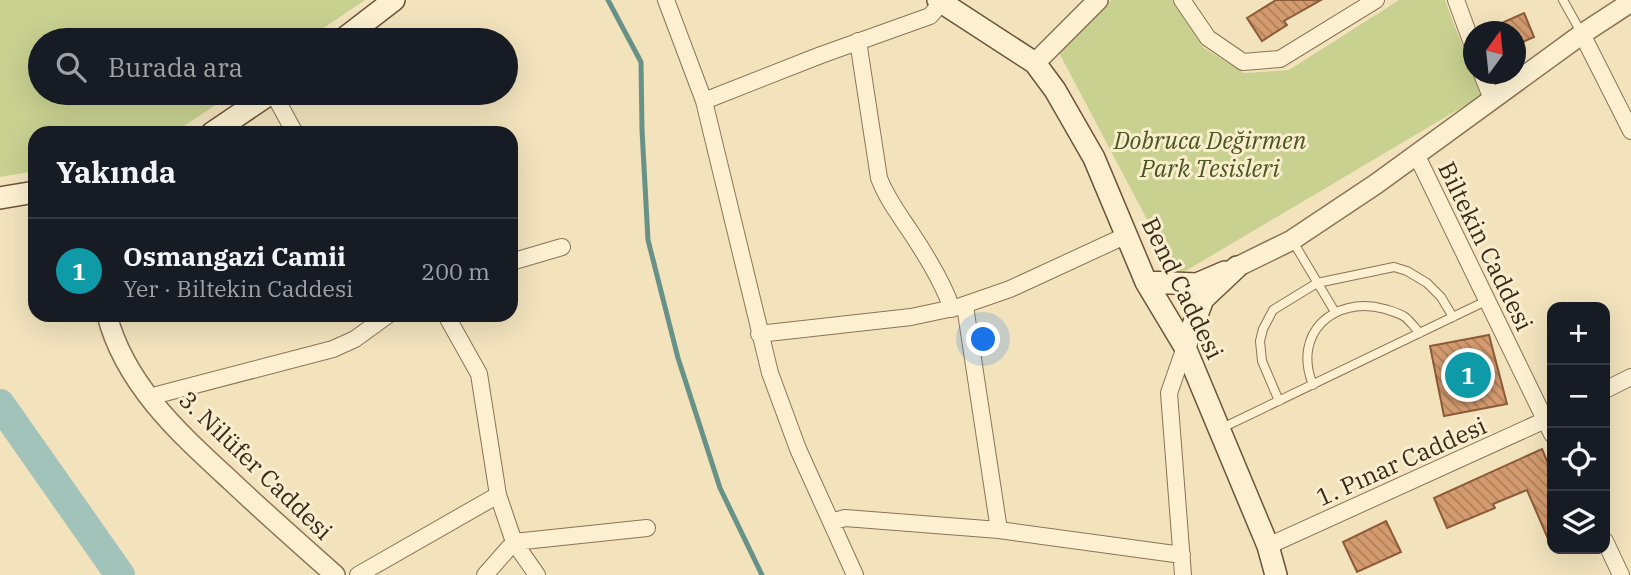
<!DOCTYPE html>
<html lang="tr">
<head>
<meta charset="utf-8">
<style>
  body { margin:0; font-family:"IBM Plex Serif",serif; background:#242831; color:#f1f3f6 }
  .controls { position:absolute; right:21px; bottom:21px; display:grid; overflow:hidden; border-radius:14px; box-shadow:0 7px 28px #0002 }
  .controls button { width:63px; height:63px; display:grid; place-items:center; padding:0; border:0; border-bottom:2px solid #363941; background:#171b24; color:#f1f3f6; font:35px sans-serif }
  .compass { position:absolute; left:1463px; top:21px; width:63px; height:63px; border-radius:50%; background:#171b24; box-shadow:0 7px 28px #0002; rotate:15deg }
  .you { position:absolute; left:984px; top:340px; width:24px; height:24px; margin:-18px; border:5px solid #fff; border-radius:50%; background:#1a73e8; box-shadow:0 0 0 10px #1a73e833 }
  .badge { display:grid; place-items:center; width:46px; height:46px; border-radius:50%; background:#cd9495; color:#fff; font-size:23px; font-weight:700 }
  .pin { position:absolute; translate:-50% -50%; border:4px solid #fff; box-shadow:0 2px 7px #0006 }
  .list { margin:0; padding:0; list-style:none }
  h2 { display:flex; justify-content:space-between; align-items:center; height:91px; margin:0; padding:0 28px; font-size:30px }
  h2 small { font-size:23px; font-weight:400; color:#9ea1a6 }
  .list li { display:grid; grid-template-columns:46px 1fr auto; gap:21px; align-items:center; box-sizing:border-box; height:105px; padding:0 28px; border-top:2px solid #363941 }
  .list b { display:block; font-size:26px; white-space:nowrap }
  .list p { margin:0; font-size:23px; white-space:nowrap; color:#9ea1a6 }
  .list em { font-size:23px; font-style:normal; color:#9ea1a6 }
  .icon { flex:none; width:38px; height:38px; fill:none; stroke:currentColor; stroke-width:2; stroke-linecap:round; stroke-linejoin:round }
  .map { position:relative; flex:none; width:1631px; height:575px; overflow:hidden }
  .search { position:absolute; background:#171b24; box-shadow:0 7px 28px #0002; left:28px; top:28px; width:490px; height:77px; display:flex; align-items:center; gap:18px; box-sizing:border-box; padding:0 24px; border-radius:38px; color:#9ea1a6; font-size:26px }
  .panel { position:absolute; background:#171b24; box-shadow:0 7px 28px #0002; left:28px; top:126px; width:490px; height:196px; border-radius:21px }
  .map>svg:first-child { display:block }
  .park { fill:#c8d190 }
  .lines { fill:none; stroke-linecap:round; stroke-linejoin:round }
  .stream { stroke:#689188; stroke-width:5 }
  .river { stroke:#a1c3ba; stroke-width:30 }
  .building { fill:url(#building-back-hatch); stroke:#8d5b38; stroke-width:2 }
  .service-casing { stroke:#8c7355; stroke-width:10 }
  .minor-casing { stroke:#8c7355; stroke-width:18 }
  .tertiary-casing { stroke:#8c7355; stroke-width:22 }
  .secondary-casing { stroke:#6d5438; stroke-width:24 }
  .service { stroke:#fcf0d1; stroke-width:8 }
  .minor { stroke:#fcf0d1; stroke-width:16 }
  .tertiary { stroke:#fcf0d1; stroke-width:19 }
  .secondary { stroke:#fcf0d1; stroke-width:21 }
  .labels { text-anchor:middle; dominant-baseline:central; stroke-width:6; stroke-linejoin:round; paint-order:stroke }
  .park-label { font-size:24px; font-style:italic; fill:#49581f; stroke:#f9edce }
  .street-label { font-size:24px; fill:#3a2a1b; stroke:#f9edce }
</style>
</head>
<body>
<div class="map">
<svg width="1631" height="575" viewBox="0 0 1631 575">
  <defs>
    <pattern id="building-back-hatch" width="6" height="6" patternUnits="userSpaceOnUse" patternTransform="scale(1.75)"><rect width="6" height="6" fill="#d49b6f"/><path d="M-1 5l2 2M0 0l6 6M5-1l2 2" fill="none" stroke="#ad7f5a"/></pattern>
  </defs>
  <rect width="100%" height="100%" fill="#f2e3bd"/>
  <!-- park -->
  <path class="park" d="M0 0H365L306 40H40V93H234L173 133H35V171L0 177Z
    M1111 0H1172L1204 48 1244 73 1289 70 1399 0H1445L1481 96 1177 276 1057 49Z"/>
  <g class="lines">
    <!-- stream -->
    <path class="stream" d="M608 0 641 62 642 130 648 240 678 358 720 488 762 575"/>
    <!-- river -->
    <path class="river" d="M0 404 120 575"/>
  </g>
  <!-- building -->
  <path class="building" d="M1276 0H1321L1284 21 1287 25 1262 41 1247 18Z
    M1524 13 1534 37 1516 45V32H1482Z
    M1489 335 1507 404 1444 416 1430 346Z
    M1542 449 1552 473V548L1527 490 1493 504 1495 508 1447 528 1434 498Z
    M1386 521 1401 552 1357 572 1343 542Z"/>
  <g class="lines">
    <!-- service casing -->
    <g class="service-casing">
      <path id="service" d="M1563 0 1582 34
        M1292 240 1335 312
        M1313 385C1292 334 1333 295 1385 309 1391 311 1399 313 1405 317 1410 321 1415 328 1420 333
        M1279 401 1262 361 1260 341 1263 329 1273 310 1317 283 1394 267 1407 271 1427 283 1441 297 1453 317
        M1220 429 1488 300"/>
    </g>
    <!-- minor casing -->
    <g class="minor-casing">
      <path id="minor" d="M666 0 704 101 770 373 798 449 855 575
        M1182 0 1208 38 1243 62 1280 59 1376 0
        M1456 0 1474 49
        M1582 34 1631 131
        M858 41 879 178C886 197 898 213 910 231 926 255 943 282 952 309
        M1482 74 1492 99
        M273 93 295 133
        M704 101 821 55 930 16 942 2
        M1416 154 1552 434
        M511 262 562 247
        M965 306 999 530
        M446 315 479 374 498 495 514 542 537 575
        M759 334 911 317 958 307 1010 289 1127 235
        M1605 390 1631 377
        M149 397 333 349 355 339 388 315
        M831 522 845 518 999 530 1182 555
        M1605 541 1621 575
        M1268 546 1552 417
        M358 575 498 495
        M485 575 514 542 647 528
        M1183 575 1169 393 1185 347"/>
    </g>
    <!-- tertiary casing -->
    <g class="tertiary-casing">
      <path id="tertiary" d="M1035 63 1098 0
        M1237 267 1292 240 1376 184 1582 34 1631 2
        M107 315C125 385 180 434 231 481 265 513 300 544 335 575"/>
    </g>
    <!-- secondary casing -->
    <g class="secondary-casing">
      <path id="secondary" d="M938 0 1035 63 1055 90 1094 158 1146 282 1185 347 1268 546 1276 575
        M342 40 394 0
        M212 133 271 93
        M0 198 35 192
        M1146 282 1197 284 1225 272
        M1185 347 1203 299 1237 267"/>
    </g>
    <!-- service -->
    <use href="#service" class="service"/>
    <!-- minor -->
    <use href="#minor" class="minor"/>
    <!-- tertiary -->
    <use href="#tertiary" class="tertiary"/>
    <!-- secondary -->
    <use href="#secondary" class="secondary"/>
  </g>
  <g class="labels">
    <!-- park labels -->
    <g class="park-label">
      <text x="1210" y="140">Dobruca Değirmen<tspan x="1210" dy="28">Park Tesisleri</tspan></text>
    </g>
    <!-- street labels -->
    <g class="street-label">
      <text transform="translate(1486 246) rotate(64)">Biltekin Caddesi</text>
      <text transform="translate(1183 288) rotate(64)">Bend Caddesi</text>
      <text transform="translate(1401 461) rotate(-24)">1. Pınar Caddesi</text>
      <text transform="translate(256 465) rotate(44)">3. Nilüfer Caddesi</text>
    </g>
  </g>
</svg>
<div class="controls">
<button>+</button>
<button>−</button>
<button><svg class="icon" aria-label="locate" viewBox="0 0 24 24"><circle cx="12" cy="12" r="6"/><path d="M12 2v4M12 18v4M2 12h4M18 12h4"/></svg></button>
<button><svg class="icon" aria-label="layers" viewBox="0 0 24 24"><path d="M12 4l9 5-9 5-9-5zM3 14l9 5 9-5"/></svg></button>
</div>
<svg class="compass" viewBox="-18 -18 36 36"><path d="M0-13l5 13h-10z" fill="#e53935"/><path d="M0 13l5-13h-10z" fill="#9ea1a6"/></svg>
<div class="you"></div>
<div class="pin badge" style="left:1468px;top:375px;background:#0f9aa8">1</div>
<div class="search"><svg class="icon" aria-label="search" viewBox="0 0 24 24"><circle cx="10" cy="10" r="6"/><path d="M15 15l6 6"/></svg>Burada ara</div>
<section class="panel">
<h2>Yakında<small></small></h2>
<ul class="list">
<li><span class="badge" style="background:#0f9aa8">1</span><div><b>Osmangazi Camii</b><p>Yer · Biltekin Caddesi</p></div><em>200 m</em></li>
</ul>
</section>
</div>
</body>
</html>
